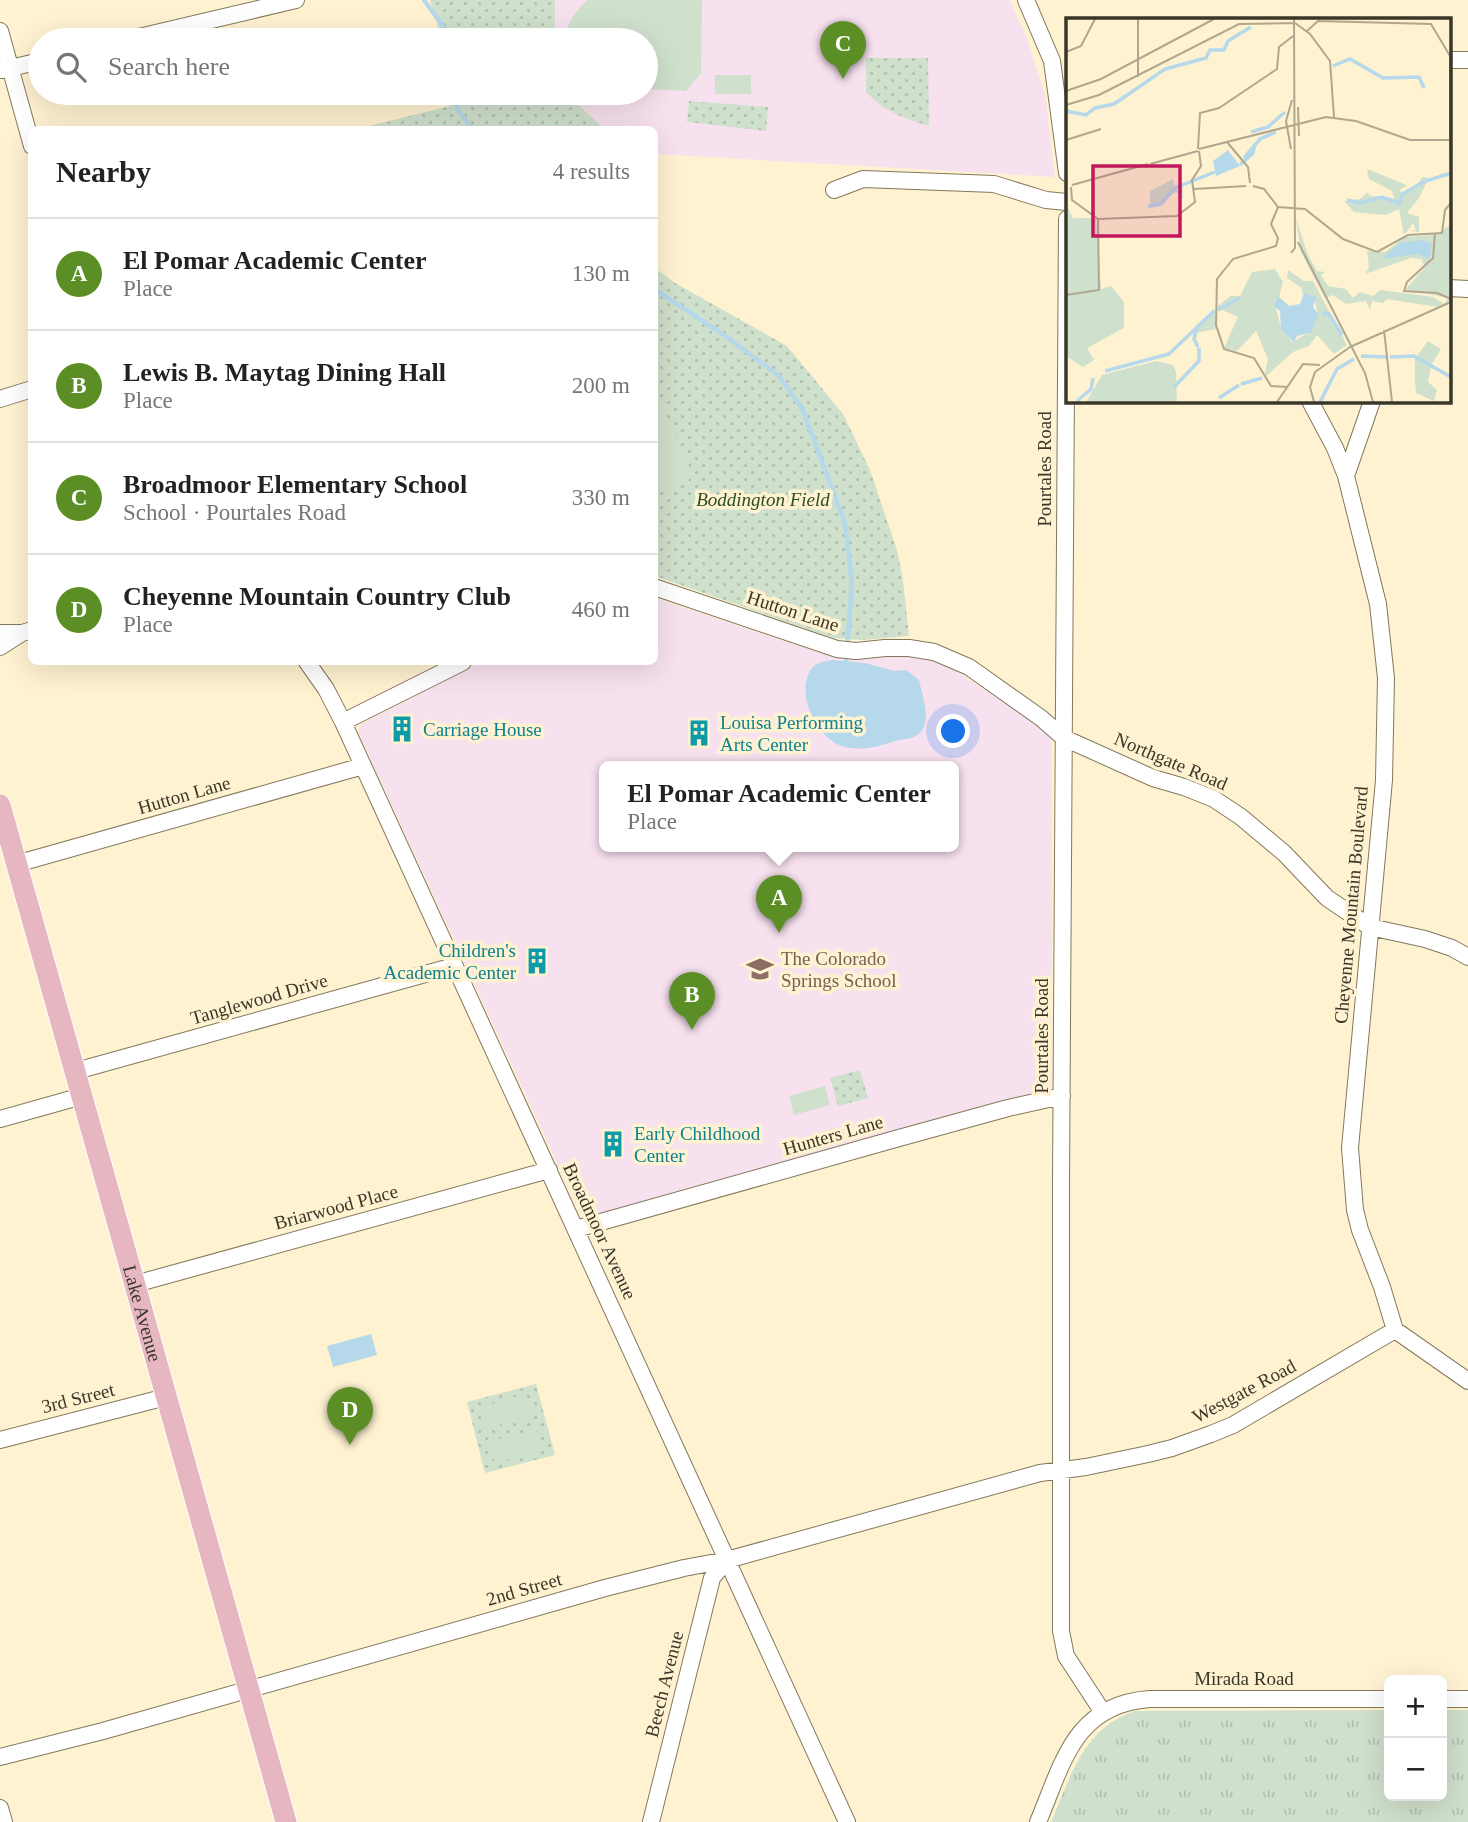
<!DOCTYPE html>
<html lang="en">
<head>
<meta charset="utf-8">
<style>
  body { margin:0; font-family:"Times New Roman",serif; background:#f6f6f6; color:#222 }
  .controls { position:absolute; right:21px; bottom:21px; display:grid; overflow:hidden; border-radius:10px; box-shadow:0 7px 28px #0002 }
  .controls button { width:63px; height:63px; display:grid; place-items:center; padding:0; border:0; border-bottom:2px solid #e0e0e0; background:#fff; color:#222; font:35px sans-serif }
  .you { position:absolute; left:954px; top:732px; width:24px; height:24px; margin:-18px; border:5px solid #fff; border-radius:50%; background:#1a73e8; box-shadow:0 0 0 10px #1a73e833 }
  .badge { display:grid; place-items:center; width:46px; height:46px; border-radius:50%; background:#5c8e26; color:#fff; font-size:23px; font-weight:700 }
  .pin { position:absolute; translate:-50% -58px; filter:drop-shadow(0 2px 4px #0008) }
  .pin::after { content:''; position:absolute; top:37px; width:24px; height:21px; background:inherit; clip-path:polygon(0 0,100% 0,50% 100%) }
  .popup { position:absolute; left:599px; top:761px; width:360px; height:91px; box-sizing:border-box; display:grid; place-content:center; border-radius:10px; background:#fff; filter:drop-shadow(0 2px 5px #0005); font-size:23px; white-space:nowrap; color:#767676 }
  .popup b { font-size:26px; color:#222 }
  .popup::after { content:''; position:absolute; left:50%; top:100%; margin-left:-14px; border:14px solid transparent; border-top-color:#fff }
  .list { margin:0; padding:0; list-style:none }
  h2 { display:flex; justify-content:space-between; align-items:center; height:91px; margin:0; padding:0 28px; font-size:30px }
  h2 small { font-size:23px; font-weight:400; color:#767676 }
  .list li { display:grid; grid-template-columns:46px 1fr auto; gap:21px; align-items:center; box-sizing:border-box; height:112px; padding:0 28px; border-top:2px solid #e0e0e0 }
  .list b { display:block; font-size:26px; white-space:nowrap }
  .list p { margin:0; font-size:23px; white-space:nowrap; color:#767676 }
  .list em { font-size:23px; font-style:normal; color:#767676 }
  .icon { flex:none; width:38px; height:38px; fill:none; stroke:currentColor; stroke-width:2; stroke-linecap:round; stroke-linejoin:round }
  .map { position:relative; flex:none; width:1468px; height:1822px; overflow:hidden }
  .search { position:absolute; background:#fff; box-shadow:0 7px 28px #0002; left:28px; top:28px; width:630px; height:77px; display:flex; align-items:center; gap:18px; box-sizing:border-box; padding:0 24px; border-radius:38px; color:#767676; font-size:26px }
  .panel { position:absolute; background:#fff; box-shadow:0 7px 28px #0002; left:28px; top:126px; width:630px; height:539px; border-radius:10px }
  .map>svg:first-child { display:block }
  .education { fill:#f7e1ef; fill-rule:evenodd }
  .grass { fill:url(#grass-tufts) }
  .park { fill:url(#park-dots) }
  .pitch { fill:#cfe0cc }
  .water { fill:#b5d8eb }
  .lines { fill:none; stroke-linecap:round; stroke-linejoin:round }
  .stream { stroke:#b5d8eb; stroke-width:4.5 }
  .minor-casing { stroke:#83785a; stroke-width:18 }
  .major-casing { stroke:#fff; stroke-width:23 }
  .minor { stroke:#fff; stroke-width:16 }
  .major { stroke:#e7b7c1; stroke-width:21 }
  .labels { text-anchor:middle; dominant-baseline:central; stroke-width:7; stroke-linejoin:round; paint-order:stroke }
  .street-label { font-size:19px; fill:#3a3629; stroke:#fef2d1 }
  .park-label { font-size:19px; font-style:italic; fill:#2c4e27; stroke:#fef2d1 }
  .culture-label { font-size:19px; fill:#0d838f; stroke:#fef2d1; text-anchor:start }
  .education-label { font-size:19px; fill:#785e54; stroke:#fef2d1; text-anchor:start }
  .inset-river { fill:none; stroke:#b5d8eb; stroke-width:3.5 }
  .inset-road { fill:none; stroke:#b0a78e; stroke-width:2 }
  .view { fill:#c2185b; fill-opacity:0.15; stroke:#c2185b; stroke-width:3.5 }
  .inset-edge { fill:none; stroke:#3a3629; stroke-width:3.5 }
</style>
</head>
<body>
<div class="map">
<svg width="1468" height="1822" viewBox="0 0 1468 1822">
  <defs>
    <pattern id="grass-tufts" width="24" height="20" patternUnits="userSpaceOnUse" patternTransform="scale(1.75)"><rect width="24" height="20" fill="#cfe0cc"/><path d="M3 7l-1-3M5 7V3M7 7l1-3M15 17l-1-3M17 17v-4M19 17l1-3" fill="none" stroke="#b2c1af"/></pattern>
    <pattern id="park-dots" width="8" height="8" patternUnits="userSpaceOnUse" patternTransform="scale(1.75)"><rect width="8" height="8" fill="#cfe0cc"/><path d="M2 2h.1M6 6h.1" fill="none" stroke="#b2c1af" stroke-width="1.8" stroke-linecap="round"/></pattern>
  </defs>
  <rect width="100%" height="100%" fill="#fef2d1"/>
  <!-- education -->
  <path class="education" d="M555 0H1010L1026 36 1045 95 1055 177 655 154 654 130 604 129 566 93H646V40H555Z
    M655 598 830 656 849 659 909 655 937 662 952 668 1052 735V1091L585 1218 581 1215 359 734V729L362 724 480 662H654ZM604 767H954V847H604Z"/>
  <!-- grass -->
  <path class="grass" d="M1389 1710V1796H1442V1710H1468V1822H1051C1072 1775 1082 1729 1135 1711Z"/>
  <!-- park -->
  <path class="park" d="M430 0H555V40H442Z
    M866 58H928L929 126C903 118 885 112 866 92Z
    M450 93H566L604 129H357L450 106Z
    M689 101 768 107 766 131 687 122Z
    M655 268 675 283 787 346 843 414 870 470 897 550 903 580 909 636 862 640 833 638 655 576Z
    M860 1070 868 1098 838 1106 830 1078Z
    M536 1384 555 1455 485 1473 467 1402Z"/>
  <!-- pitch -->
  <path class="pitch" d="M588 0H702L701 73 686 91 646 89V40H565C566 24 576 10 588 0Z
    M715 75H751V94H715Z
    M655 390 694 477 655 495H654Z
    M825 1086 830 1105 794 1115 789 1096Z
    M526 1394 532 1416 485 1429 480 1407Z
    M536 1429 541 1451 495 1463 489 1442Z"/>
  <!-- water -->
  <path class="water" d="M832 660 865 663 894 671 906 670 919 680C922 695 932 720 920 733 914 739 902 739 895 741 878 747 854 753 837 744 814 732 795 691 812 668 817 662 825 662 832 660Z
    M371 1334 377 1355 333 1367 327 1346Z"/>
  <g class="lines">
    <!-- stream -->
    <path class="stream" d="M424 0 445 29 448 40
      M453 93 458 110 473 130
      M654 289 721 333 778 375 802 408 845 523 852 583 846 663"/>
    <!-- minor casing -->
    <g class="minor-casing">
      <path id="minor" d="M1026 0 1052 61 1067 173
        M0 31 32 146
        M126 40 296 0
        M1449 60H1468
        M2 70 40 61
        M834 190 863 179 994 184 1046 200 1067 202
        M1067 219 1061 1183V1631L1066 1656 1102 1711
        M1449 288 1468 289
        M0 399 32 389
        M1310 401 1335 448 1346 476 1378 604 1386 678 1384 780 1350 1148 1355 1210 1360 1230 1382 1287 1395 1330 1468 1381
        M1346 476 1372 401
        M654 587 837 649 856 651 885 648H909L934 652 969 667 1041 718 1064 738 1153 778 1184 787 1214 799 1241 817 1284 853 1327 898 1370 927 1425 939 1452 948 1468 957
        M0 633H22L32 630
        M0 647 22 633
        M307 662 326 689 343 722 847 1822
        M343 722 463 662
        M16 864 363 766
        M76 1071 454 966
        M0 1119 82 1096
        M576 1229 899 1138 1008 1108 1062 1096
        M135 1284 549 1170
        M0 1440 166 1397
        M1442 1699H1468
        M0 1757 103 1731 605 1588 684 1568 727 1560 1040 1473 1086 1467 1148 1454 1172 1448 1211 1434 1233 1425 1395 1330
        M0 1808 4 1822
        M651 1822 712 1578 727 1560
        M1038 1822C1063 1763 1074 1705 1149 1699H1389"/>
    </g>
    <!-- major casing -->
    <g class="major-casing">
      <g id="major">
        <path id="s1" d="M0 805 286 1822"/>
      </g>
    </g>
    <!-- minor -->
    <use href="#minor" class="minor"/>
    <!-- major -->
    <use href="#major" class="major"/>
  </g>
  <!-- icons -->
  <defs>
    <g id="building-bare" transform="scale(2.1)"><path d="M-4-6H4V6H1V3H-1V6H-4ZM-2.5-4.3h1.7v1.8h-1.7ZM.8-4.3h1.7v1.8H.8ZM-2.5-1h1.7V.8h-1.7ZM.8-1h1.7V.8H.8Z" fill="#0f9aa8" stroke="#fef2d1" stroke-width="2.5" paint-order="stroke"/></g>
    <g id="school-bare" transform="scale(2.1)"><path d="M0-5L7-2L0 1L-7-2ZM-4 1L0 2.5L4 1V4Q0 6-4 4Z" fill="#8d6e63" stroke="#fef2d1" stroke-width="2.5" paint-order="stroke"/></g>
  </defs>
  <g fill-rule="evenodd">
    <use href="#building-bare" x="402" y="729"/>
    <use href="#building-bare" x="699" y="733"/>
    <use href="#building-bare" x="537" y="961"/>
    <use href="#school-bare" x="760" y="969"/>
    <use href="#building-bare" x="613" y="1144"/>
  </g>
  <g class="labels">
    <!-- street labels -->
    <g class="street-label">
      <text transform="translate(1044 469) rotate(-90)">Pourtales Road</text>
      <text transform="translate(793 611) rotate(18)">Hutton Lane</text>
      <text transform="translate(1171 761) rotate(23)">Northgate Road</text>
      <text transform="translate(184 795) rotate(-16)">Hutton Lane</text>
      <text transform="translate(1351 905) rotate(-85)">Cheyenne Mountain Boulevard</text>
      <text transform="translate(259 999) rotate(-16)">Tanglewood Drive</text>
      <text transform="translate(1041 1036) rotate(-90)">Pourtales Road</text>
      <text transform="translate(833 1135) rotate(-16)">Hunters Lane</text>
      <text transform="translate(336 1207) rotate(-15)">Briarwood Place</text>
      <text transform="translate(600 1231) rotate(65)">Broadmoor Avenue</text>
      <text stroke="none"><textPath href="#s1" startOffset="528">Lake Avenue</textPath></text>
      <text transform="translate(1244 1391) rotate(-28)">Westgate Road</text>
      <text transform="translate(78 1398) rotate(-14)">3rd Street</text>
      <text transform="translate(524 1589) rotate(-16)">2nd Street</text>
      <text x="1244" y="1678">Mirada Road</text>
      <text transform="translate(664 1684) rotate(-76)">Beech Avenue</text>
    </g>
    <!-- park labels -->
    <g class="park-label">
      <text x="763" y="499">Boddington Field</text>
    </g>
    <!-- culture labels -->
    <g class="culture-label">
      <text x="720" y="722">Louisa Performing<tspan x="720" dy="22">Arts Center</tspan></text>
      <text x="423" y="729">Carriage House</text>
      <text x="516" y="950" text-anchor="end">Children's<tspan x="516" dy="22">Academic Center</tspan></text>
      <text x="634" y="1133">Early Childhood<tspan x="634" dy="22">Center</tspan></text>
    </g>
    <!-- education labels -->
    <g class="education-label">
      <text x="781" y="958">The Colorado<tspan x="781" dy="22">Springs School</tspan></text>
    </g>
  </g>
  <!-- overview -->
  <g transform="translate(1066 18)">
    <rect width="385" height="385" fill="#fef2d1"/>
    <path d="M302 174 303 178 323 179 329 186 339 179 353 180 341 195 353 199V214L344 212H350L347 205 338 217 333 191 320 197 288 194 278 183 294 181ZM2 190 7 200H30L35 271 45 268 58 284V310L21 330 28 342 17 349 0 338ZM230 201 242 237 251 253 259 254 255 257 262 268 280 271 287 280 294 274 307 278 314 272 367 279 378 286 382 280 385 283 372 289 321 281 317 285 306 283 304 292 300 283 280 286 267 277 259 280 235 234ZM384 207 385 280 339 272 367 240 370 217ZM209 251 217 264 210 290 214 306 226 324 247 312 251 293 248 278 236 275V270L221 260 222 252 238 263H247L281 327 268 336 251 317 243 328 227 334 198 360 202 341 190 313 171 333 158 330 172 299 150 289 165 278H174L186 254ZM90 343 107 347 110 354 111 384H20L36 357Z" fill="#cfe0cc"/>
    <path d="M301 151 338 166 341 168 334 171 335 174 350 171 356 159 363 160 353 180 339 179 329 186 326 173 303 161Z" fill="#cfe0cc"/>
    <path d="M107 161 109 169 117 167V181L110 174 84 191V173ZM369 217 368 235 359 249 355 241 345 240 299 256 303 249 301 233 319 234 339 219ZM149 291 150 311 130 315 132 306ZM362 323 375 331 366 346 358 344 365 348 362 364 371 372 368 383 350 375 349 364V340L357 343 351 338Z" fill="#cfe0cc"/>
    <path d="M162 132 174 148 150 158 147 143ZM357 222 366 226 363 241 351 236 316 241 334 225ZM238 275 250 279 247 289 252 296 246 314 231 318 228 324 215 311 214 293 208 288 212 278 223 288 234 286Z" fill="#b5d8eb"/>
    <path class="inset-river" d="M267 48 284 41 317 60 353 59 358 70M0 93 20 97 29 90 48 86 99 51 140 40 144 32H158L162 23 185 9M185 114 202 109 219 94M178 140 194 121 210 114M174 147 187 135 189 126M281 182 294 185 316 179 333 185 337 176 357 164 385 155M82 188 95 186 109 170 149 154M152 292 174 280M256 295 263 296 276 317M131 308 128 321 132 329M295 338 320 339M324 339 348 338 385 359M39 353 103 336 148 293M175 366 196 360M108 369 133 343V330M153 380 173 367M11 383 25 371 27 360M254 384 271 351 288 341"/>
    <path class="inset-road" d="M229 5 244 16 264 43 268 99M241 13 252 3 365 6 384 38V121M0 34 15 28 29 1M72 59V1M0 73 35 61 148 1M0 87 33 77 173 6 228 5M232 89 233 118M384 121 385 150M0 122 35 111M161 124 182 149 184 165M132 131 134 95 153 90 211 51 213 29 227 18M133 131 260 99 290 103 344 122H385M225 131 220 103 226 82M84 146 132 133M6 167 82 146M187 168 198 171 212 189 239 191 277 221 311 234 342 217 376 215 379 192 385 185M5 169 6 182 32 201 111 198 129 184 126 162 135 148 133 133M128 171 180 168M212 189 205 206 212 220 210 228 167 241 151 261 150 307 158 331 188 340 205 368 222 369M369 216 367 240 341 264 338 273 371 275 385 281M232 224 299 355 307 384M225 235 229 230 228 1M0 277 33 272 32 201M318 312 326 384M284 329 385 284M211 384 237 346 254 347M248 384 244 369 249 354 284 329"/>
    <path class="view" d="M27 148H114V218H27Z"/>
    <rect width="385" height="385" class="inset-edge"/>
  </g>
</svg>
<div class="controls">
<button>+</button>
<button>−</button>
</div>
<div class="you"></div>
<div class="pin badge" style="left:779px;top:933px">A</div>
<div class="popup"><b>El Pomar Academic Center</b>Place</div>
<div class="pin badge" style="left:692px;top:1030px">B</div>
<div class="pin badge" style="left:843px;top:79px">C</div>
<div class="pin badge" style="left:350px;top:1445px">D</div>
<div class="search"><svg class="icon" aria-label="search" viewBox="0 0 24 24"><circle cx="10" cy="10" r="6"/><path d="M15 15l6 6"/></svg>Search here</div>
<section class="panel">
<h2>Nearby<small>4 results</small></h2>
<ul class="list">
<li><span class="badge">A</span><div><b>El Pomar Academic Center</b><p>Place</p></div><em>130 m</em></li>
<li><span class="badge">B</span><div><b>Lewis B. Maytag Dining Hall</b><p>Place</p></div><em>200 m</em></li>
<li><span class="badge">C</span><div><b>Broadmoor Elementary School</b><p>School · Pourtales Road</p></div><em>330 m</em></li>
<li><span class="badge">D</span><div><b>Cheyenne Mountain Country Club</b><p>Place</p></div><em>460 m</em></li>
</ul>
</section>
</div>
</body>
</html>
